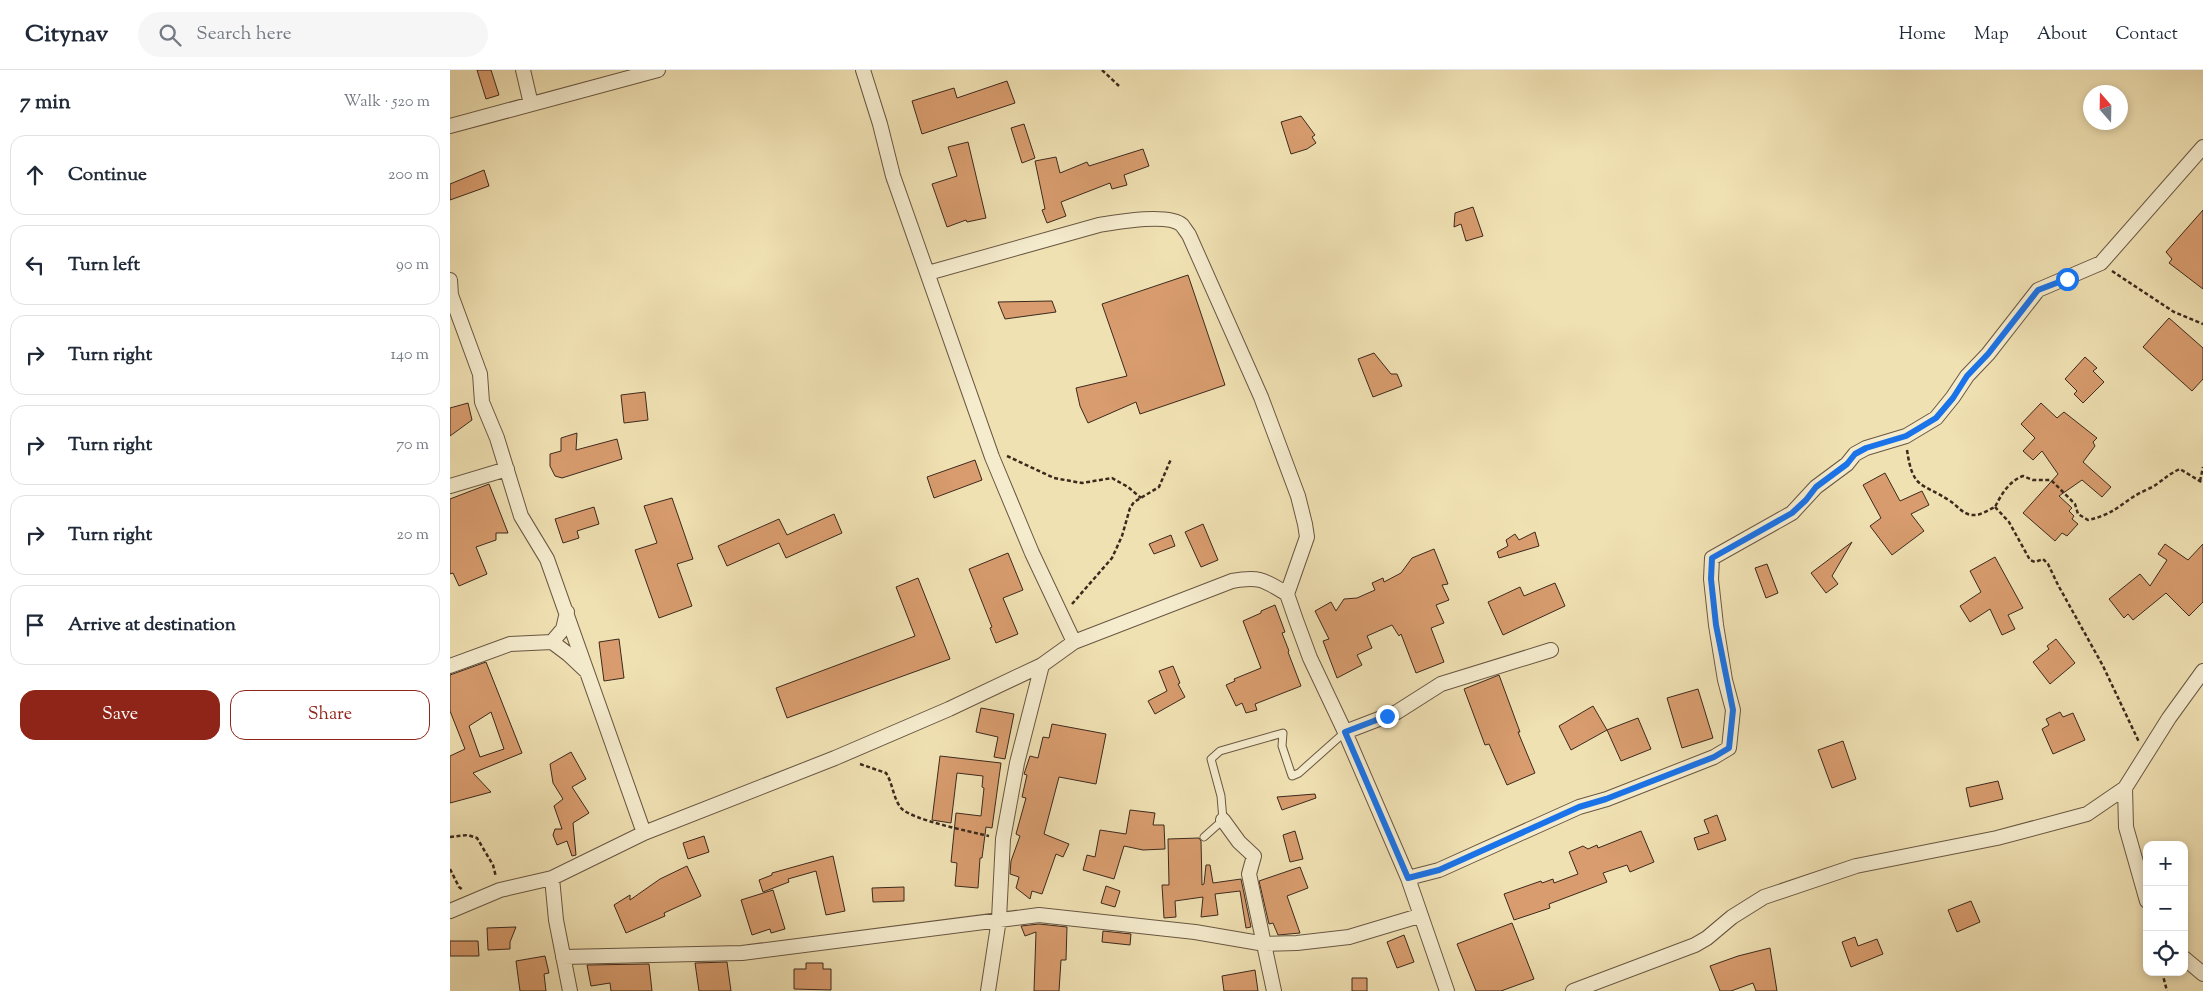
<!DOCTYPE html>
<html lang="en">
<head>
<meta charset="utf-8">
<style>
  body { margin:0; font-family:"Sorts Mill Goudy",serif; background:#f6f6f7; color:#1f2937 }
  .controls { position:absolute; right:15px; bottom:15px; display:grid; overflow:hidden; border-radius:10px; box-shadow:0 2px 8px #0003 }
  .controls button { width:45px; height:45px; display:grid; place-items:center; padding:0; border:0; border-bottom:1px solid #e0e1e3; background:#fff; color:#1f2937; font:25px sans-serif }
  .compass { position:absolute; left:1633px; top:15px; width:45px; height:45px; border-radius:50%; background:#fff; box-shadow:0 2px 8px #0003; rotate:340deg }
  .stop { position:absolute; width:15px; height:15px; margin:-11px; border:4px solid #1a73e8; border-radius:50%; background:#fff }
  .stop.end { background:#1a73e8; border-color:#fff; box-shadow:0 1px 5px #0008 }
  .list { margin:0; padding:0; list-style:none }
  h2 { display:flex; justify-content:space-between; align-items:center; height:65px; margin:0; padding:0 20px; font-size:21px }
  h2 small { font-size:16px; font-weight:400; color:#747a83 }
  .list li { display:grid; grid-template-columns:32px 1fr auto; gap:15px; align-items:center; box-sizing:border-box; height:80px; margin:0 10px 10px; padding:0 10px; border:1px solid #e0e1e3; border-radius:15px }
  .list b { display:block; font-size:19px; white-space:nowrap }
  .list em { font-size:16px; font-style:normal; color:#747a83 }
  .actions { display:flex; gap:10px; padding:15px 20px }
  .actions a { flex:1; padding:11px 0; border:1px solid #8f2418; border-radius:15px; text-align:center; font-size:18px; color:#8f2418 }
  .actions .main { background:#8f2418; color:#fff }
  .icon { flex:none; width:28px; height:28px; fill:none; stroke:currentColor; stroke-width:2; stroke-linecap:round; stroke-linejoin:round }
  .map { position:relative; flex:none; width:1753px; height:921px; overflow:hidden }
  header { display:flex; align-items:center; gap:30px; box-sizing:border-box; height:70px; padding:0 25px; background:#fff; border-bottom:1px solid #e0e1e3 }
  header strong { font-size:24px }
  nav { display:flex; gap:28px; margin-inline-start:auto; font-size:18px }
  .search { width:350px; height:45px; background:#f6f6f7; display:flex; align-items:center; gap:12px; box-sizing:border-box; padding:0 18px; border-radius:28px; color:#747a83; font-size:19px }
  main { display:flex }
  aside { flex:1; background:#fff }
  .map>svg:first-child { display:block }
  .building { fill:#d89c6e; stroke:#3c291d; fill-rule:evenodd }
  .lines { fill:none; stroke-linecap:round; stroke-linejoin:round }
  .lane-casing { stroke:#695742; stroke-width:9 }
  .street-casing { stroke:#695742; stroke-width:16 }
  .path { stroke:#3c291d; stroke-width:2.5; stroke-dasharray:4 2.5; stroke-linecap:butt }
  .lane { stroke:#f5ecce; stroke-width:7 }
  .street { stroke:#f5ecce; stroke-width:14 }
  .route { stroke:#1a73e8; stroke-width:6 }
</style>
</head>
<body>
<header>
<strong>Citynav</strong>
<div class="search"><svg class="icon" aria-label="search" viewBox="0 0 24 24"><circle cx="10" cy="10" r="6"/><path d="M15 15l6 6"/></svg>Search here</div>
<nav><a>Home</a><a>Map</a><a>About</a><a>Contact</a></nav>
</header>
<main>
<aside>
<h2>7 min<small>Walk · 520 m</small></h2>
<ul class="list">
<li><svg class="icon" aria-label="ahead" viewBox="0 0 24 24"><path d="M12 20V5M6 11l6-6 6 6"/></svg><div><b>Continue</b></div><em>200 m</em></li>
<li><svg class="icon" aria-label="left" viewBox="0 0 24 24"><path d="M17 20v-9H6M10 6l-5 5 5 5"/></svg><div><b>Turn left</b></div><em>90 m</em></li>
<li><svg class="icon" aria-label="right" viewBox="0 0 24 24"><path d="M7 20v-9h11M14 6l5 5-5 5"/></svg><div><b>Turn right</b></div><em>140 m</em></li>
<li><svg class="icon" aria-label="right" viewBox="0 0 24 24"><path d="M7 20v-9h11M14 6l5 5-5 5"/></svg><div><b>Turn right</b></div><em>70 m</em></li>
<li><svg class="icon" aria-label="right" viewBox="0 0 24 24"><path d="M7 20v-9h11M14 6l5 5-5 5"/></svg><div><b>Turn right</b></div><em>20 m</em></li>
<li><svg class="icon" aria-label="arrive" viewBox="0 0 24 24"><path d="M6 21V4h12l-3 4 3 4H6"/></svg><div><b>Arrive at destination</b></div></li>
</ul>
<div class="actions"><a class="main">Save</a><a>Share</a></div>
</aside>
<div class="map">
<svg width="1753" height="921" viewBox="0 0 1753 921">
  <rect width="100%" height="100%" fill="#f0e1b3"/>
  <filter id="stains"><feTurbulence type="fractalNoise" baseFrequency=".004" numOctaves="4"/><feColorMatrix values="0 0 0 0 .2 0 0 0 0 .09 0 0 0 0 .02 0 0 0 .5 -.17"/></filter>
  <radialGradient id="worn" r=".72"><stop offset=".6" stop-color="#630" stop-opacity="0"/><stop offset="1" stop-color="#630" stop-opacity=".3"/></radialGradient>
  <!-- building -->
  <path class="building" d="M27 0H41L49 25 36 29Z
    M557 11 565 33 472 64 462 31 504 18 507 28Z
    M851 46 865 65 862 67 866 73 857 79 841 84 831 52Z
    M574 54 585 88 572 93 561 58Z
    M518 72 536 148 517 152 516 150 497 157 482 114 507 106 498 77Z
    M693 79 699 96 674 105 677 115 662 119 660 113 611 132 616 146 597 153 592 140 595 139 585 91 606 87 610 103 637 92 639 96Z
    M34 100 39 116 0 130V114Z
    M1023 137 1033 166 1016 171 1011 154 1004 157 1005 143Z
    M1753 140V219L1719 193 1722 189 1716 182Z
    M738 205 775 315 690 344 686 332 638 353 630 336 626 318 677 306 652 234Z
    M602 231 606 242 555 249 548 232Z
    M1719 248 1753 278V309L1742 321 1693 277Z
    M924 283 941 304H947L952 316 923 327 908 289Z
    M1635 287 1647 298 1643 301 1654 312 1633 333 1624 324 1627 321 1615 309Z
    M195 322 198 350 174 353 171 325Z
    M18 333 22 350 0 366V338Z
    M1591 333 1607 348 1614 342 1647 368 1643 372 1645 376 1633 392 1661 417 1652 427 1632 410 1609 426 1622 438 1619 441 1624 446 1622 449 1628 454 1617 466 1612 463 1605 471 1573 443 1608 404 1592 381 1583 390 1573 381 1585 368 1571 354Z
    M127 363 126 380 167 369 172 389 112 408 105 406 100 396V384L111 381V368Z
    M525 390 532 410 484 428 477 407Z
    M1435 403 1450 431 1472 421 1479 435 1461 444 1474 461 1442 485 1420 456 1431 448 1413 415Z
    M39 414 58 463H46V470L26 477 37 504 9 516 3 503 0 504V429Z
    M222 428 243 489 227 494 242 536 209 548 185 480 207 473 194 436Z
    M144 437 149 454 127 461 129 468 113 473 105 449Z
    M384 444 392 463 336 488 329 473 277 496 268 476 329 449 337 465Z
    M753 454 768 490 751 497 735 462Z
    M1085 462 1089 476 1049 488 1047 482 1058 476 1056 470 1065 464 1069 470Z
    M721 465 725 476 704 484 699 474Z
    M1402 472 1382 506 1388 514 1376 523 1361 503Z
    M1715 474 1738 490 1753 474V532L1739 546 1716 523 1683 550 1678 544 1674 548 1659 529 1690 504 1700 516 1717 490 1708 484Z
    M984 479 998 514 992 515 999 530 986 535 994 553 981 558 994 592 966 603 951 564 949 566 942 555 917 566 922 578 907 585 912 595 887 608 873 571 879 569 865 541 881 532 886 541 894 529 907 528 925 520 922 513 933 508 934 512 951 503 962 488Z
    M558 483 573 520 553 528 568 564 546 573 540 558 542 557 519 499Z
    M1545 487 1573 538 1558 545 1565 559 1552 565 1540 539 1520 552 1510 536 1531 522 1520 501Z
    M1317 494 1328 523 1316 528 1305 498Z
    M468 508 500 589 337 648 326 618 465 566 446 517Z
    M1105 513 1115 536 1053 565 1038 532 1070 517 1074 526Z
    M825 535 835 562 832 563 839 581 838 582 851 616 805 634 807 640 796 643 792 633 786 636 776 615 785 611 784 609 811 598 793 551 811 543V541Z
    M169 569 174 608 154 611 149 572Z
    M1606 569 1625 593 1600 614 1583 592 1599 579 1597 576Z
    M36 592 72 683 23 703 41 722 0 733V686L15 679 0 641V605ZM41 642 54 679 30 687 19 656Z
    M723 596 730 613 728 614 735 627 705 644 698 631 717 621 709 601Z
    M1049 605 1070 662H1068L1085 703 1057 715 1039 674 1035 675 1014 619Z
    M1248 619 1263 668 1232 678 1217 628Z
    M1143 636 1157 660 1121 680 1109 656Z
    M531 638 564 644 555 689 544 687 548 667 526 662Z
    M1610 642 1613 647 1623 643 1635 670 1603 684 1592 659 1599 655 1596 649Z
    M1188 648 1201 679 1171 691 1157 660Z
    M602 654 656 664 646 714 609 707 594 764 619 774 613 787 606 784 592 824 582 821 580 829 566 818 569 807 560 804 561 791 570 766 566 764 576 728 572 727 577 705 574 704 580 686 588 688 593 667 599 668Z
    M1393 671 1406 709 1382 718 1368 680Z
    M121 682 136 709 122 717 139 743 123 753 126 785 122 786 117 771 107 775 103 765 105 759H112L104 736 113 729 103 713 100 694Z
    M490 686 551 693 542 758 536 757 532 788H530L528 818 505 816 507 793 501 792 506 743 531 746 534 718 532 717 533 706 507 703 501 753 482 750Z
    M1548 711 1553 729 1520 737 1516 718Z
    M865 724 866 728 832 740 827 727Z
    M680 740 705 743 703 755H714L715 779 693 780 674 776 664 809 633 800 637 785 645 787 650 760 676 764Z
    M1267 745 1276 770 1248 780 1244 768 1259 763 1254 750Z
    M845 761 853 789 840 792 833 765Z
    M1191 761 1204 792 1180 802 1177 795 1153 803 1157 812 1099 834 1100 838 1064 850 1054 824 1091 811 1092 813 1103 809 1104 813 1128 804 1119 782 1133 776 1138 779 1147 775 1148 778Z
    M254 766 259 782 238 789 233 773Z
    M749 768 751 771 752 815 754 814 756 795H760L763 813 791 809 801 857 796 858 790 821 765 824 768 845 751 847 753 827 725 831 726 847 714 848 712 815H719L718 769Z
    M383 786 395 841 376 845 366 801 338 809 339 812 313 822 309 810 322 805V803Z
    M237 796 251 826 214 843 215 846 176 863 164 835 180 825V830L210 809Z
    M850 797 858 818 837 826 850 863 828 865 823 853 819 854 809 811Z
    M656 816 670 821 665 837 651 833Z
    M454 817V831L423 832 422 818Z
    M323 820 335 859 321 863 320 859 302 865 291 830Z
    M1521 831 1530 852 1507 862 1498 840Z
    M1062 853 1084 909 1051 921H1026L1007 874Z
    M589 854 617 857 616 890H611L609 921H584L586 862 575 866 571 856Z
    M66 857 60 872V879L38 880 37 858Z
    M653 861 681 864 680 875 652 872Z
    M954 865 964 892 947 898 937 872Z
    M1405 867 1408 876 1427 869 1433 884 1401 897 1392 872Z
    M0 871H28L29 886H0Z
    M1320 878 1327 921H1306L1303 913 1281 921H1270L1260 896 1288 886Z
    M95 886 99 903 94 904 96 921H70L66 891Z
    M277 892 281 921H249L245 893Z
    M356 893H373V899H381V920L344 919V899H356Z
    M199 894 202 921H161L160 913 141 916 137 895Z
    M805 900 808 921H774L772 906Z
    M902 908H917V921H902Z"/>
  <g class="lines">
    <!-- lane casing -->
    <g class="lane-casing">
      <path id="lane" d="M754 767 773 750 771 726 761 689 770 681 833 663 832 676 842 706 849 703 895 662"/>
    </g>
    <!-- street casing -->
    <g class="street-casing">
      <path id="street" d="M73 0 81 34
        M413 0 430 54 443 106 542 387 582 483 624 572
        M0 56 208 0
        M478 203 649 155C667 152 718 143 732 155 734 158 737 162 739 165L811 327 848 426 855 454 857 467 837 524 846 550 860 588 895 662 958 808 997 921
        M0 210 1 225 30 304 32 332 47 368 71 446 97 489 194 763
        M0 416 57 399
        M102 572 113 559 117 542
        M0 596 60 574 102 572 118 584 135 600
        M895 662 947 642 991 614 1101 580
        M1675 718 1676 757 1697 831
        M773 750 789 772 804 786 799 804 824 921
        M102 808 106 850 120 921
        M958 808 989 800 1129 737 1157 729 1264 687 1279 678 1283 640 1275 610 1266 555 1261 509 1262 488 1342 443 1366 417 1397 394 1405 384 1416 378 1456 366 1486 348 1503 327 1517 306 1538 284 1588 220 1651 193 1753 77
        M0 841 50 820 102 808 194 763 385 688 499 639 592 595 624 572 782 511C810 506 814 510 837 524
        M113 887 292 883 589 845 745 862 815 874 847 873 899 867 969 846
        M1734 888 1753 904
        M538 921 549 849 553 769 567 693 592 595
        M1123 921 1245 875 1257 868 1282 847 1314 827 1406 796 1547 768 1637 744 1675 718 1719 648 1753 601"/>
    </g>
    <!-- path -->
    <path class="path" d="M652 0 669 16
      M1662 201 1724 242 1753 254
      M1457 380C1463 421 1472 412 1500 431 1507 435 1513 445 1523 445 1530 446 1538 440 1545 437 1551 425 1559 411 1573 406L1583 410H1601L1625 434 1628 444 1638 450C1660 445 1665 439 1683 427 1690 422 1700 419 1707 414 1715 408 1721 403 1730 399L1753 413
      M557 386 604 408 632 413 662 408 678 417 691 428
      M1750 411 1753 397
      M1545 437 1559 452 1580 490 1585 492 1593 489 1598 494 1608 515 1653 596 1689 672
      M622 534 662 488 672 466 680 438 684 432 709 417 721 389
      M410 694 436 703C443 714 443 728 451 738 462 750 522 762 539 766
      M0 767 18 765 27 768 43 795 46 807
      M0 799 9 817 13 820
      M1712 902 1717 921"/>
    <!-- lane -->
    <use href="#lane" class="lane"/>
    <!-- street -->
    <use href="#street" class="street"/>
  </g>
  <g class="lines">
    <!-- route -->
    <path class="route" d="M937 646 895 662 958 808 989 800 1129 737 1156 729 1264 687 1279 678 1283 640 1266 555 1261 509 1262 488 1342 443 1356 430 1366 417 1397 394 1405 384 1416 378 1456 366 1486 348 1503 328 1517 306 1538 284 1588 220 1617 209"/>
  </g>
  <rect width="100%" height="100%" filter="url(#stains)"/>
  <rect width="100%" height="100%" fill="url(#worn)"/>
</svg>
<div class="controls">
<button>+</button>
<button>−</button>
<button><svg class="icon" aria-label="locate" viewBox="0 0 24 24"><circle cx="12" cy="12" r="6"/><path d="M12 2v4M12 18v4M2 12h4M18 12h4"/></svg></button>
</div>
<svg class="compass" viewBox="-18 -18 36 36"><path d="M0-13l5 13h-10z" fill="#e53935"/><path d="M0 13l5-13h-10z" fill="#747a83"/></svg>
<div class="stop" style="left:1617px;top:209px"></div>
<div class="stop end" style="left:937px;top:646px"></div>
</div>
</main>
</body>
</html>
